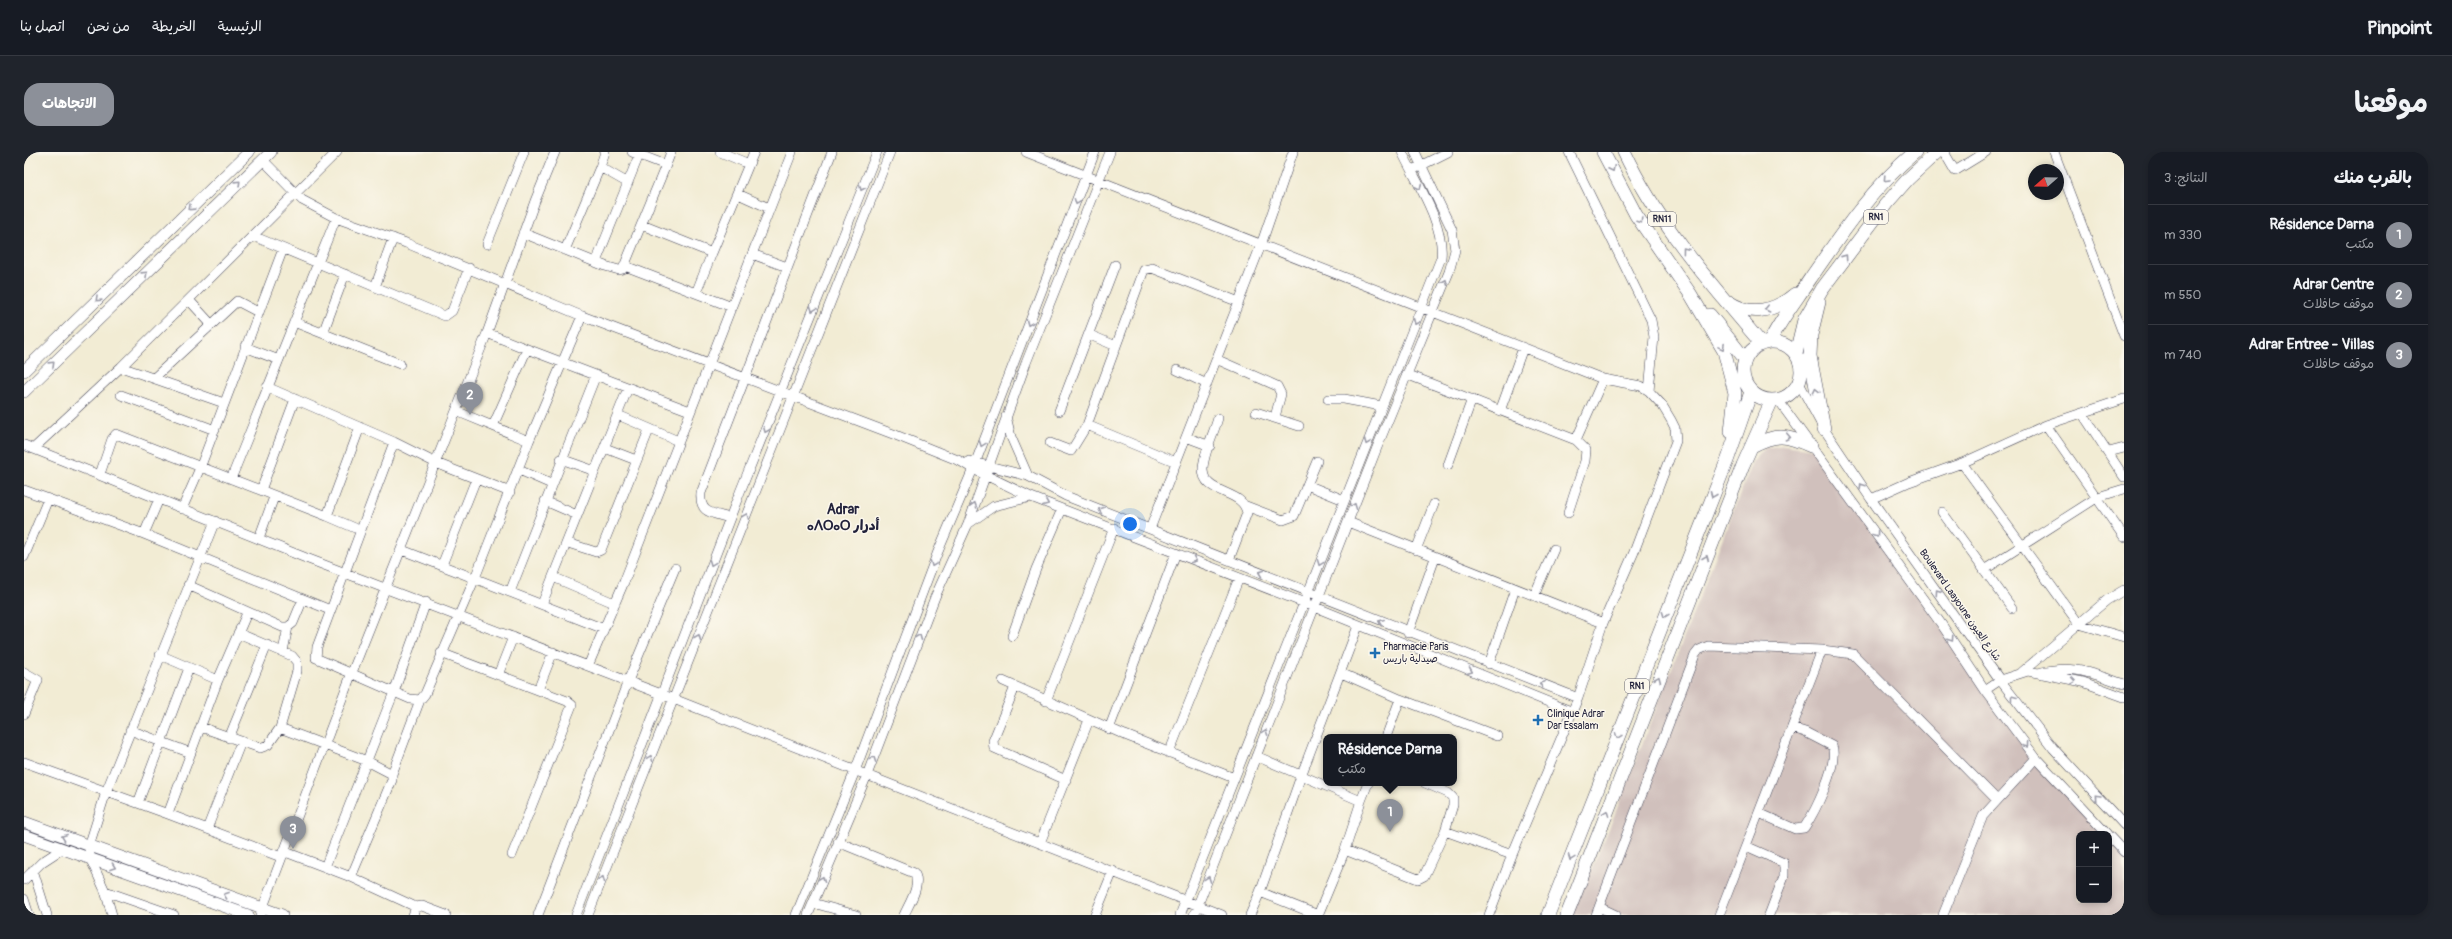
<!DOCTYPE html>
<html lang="ar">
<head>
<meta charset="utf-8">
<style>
  body { margin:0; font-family:Pangolin,"Playpen Sans Arabic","Noto Sans Tifinagh",sans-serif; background:#20242c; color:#f1f3f6; direction:rtl }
  .controls { position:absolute; right:12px; bottom:12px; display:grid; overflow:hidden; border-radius:8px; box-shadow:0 2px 6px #0003 }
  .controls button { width:36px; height:36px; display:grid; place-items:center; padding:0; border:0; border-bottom:1px solid #363941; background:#171b24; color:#f1f3f6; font:20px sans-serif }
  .compass { position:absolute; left:2004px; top:12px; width:36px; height:36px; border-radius:50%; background:#171b24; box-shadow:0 2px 6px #0003; rotate:250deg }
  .you { position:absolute; left:1106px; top:372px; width:14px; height:14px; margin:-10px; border:3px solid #fff; border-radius:50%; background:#1a73e8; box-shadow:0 0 0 6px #1a73e833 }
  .badge { display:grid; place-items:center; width:26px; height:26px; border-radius:50%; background:#8c9099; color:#fff; font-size:13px; font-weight:700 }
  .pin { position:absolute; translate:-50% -33px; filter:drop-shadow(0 1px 2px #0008) }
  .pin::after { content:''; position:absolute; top:21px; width:14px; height:12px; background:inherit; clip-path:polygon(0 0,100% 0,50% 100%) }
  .popup { position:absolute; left:1299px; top:582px; width:134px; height:52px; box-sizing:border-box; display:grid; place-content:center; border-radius:8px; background:#171b24; filter:drop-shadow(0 1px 3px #0005); font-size:13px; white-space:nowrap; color:#9ea1a6 }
  .popup b { font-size:15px; color:#f1f3f6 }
  .popup::after { content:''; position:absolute; left:50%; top:100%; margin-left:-8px; border:8px solid transparent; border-top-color:#171b24 }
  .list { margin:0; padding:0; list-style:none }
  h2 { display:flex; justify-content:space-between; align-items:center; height:52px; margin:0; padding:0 16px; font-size:17px }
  h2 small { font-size:13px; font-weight:400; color:#9ea1a6 }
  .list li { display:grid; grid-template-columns:26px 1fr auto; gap:12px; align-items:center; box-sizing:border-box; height:60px; padding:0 16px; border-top:1px solid #363941 }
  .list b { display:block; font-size:15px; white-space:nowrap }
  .list p { margin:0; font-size:13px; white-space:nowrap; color:#9ea1a6 }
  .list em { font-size:13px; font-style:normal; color:#9ea1a6 }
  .map { position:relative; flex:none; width:2100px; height:763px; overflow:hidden; direction:ltr; border-radius:16px }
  header { display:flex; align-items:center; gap:24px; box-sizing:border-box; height:56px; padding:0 20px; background:#171b24; border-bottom:1px solid #363941 }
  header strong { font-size:19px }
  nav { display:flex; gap:22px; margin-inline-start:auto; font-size:14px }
  .intro { display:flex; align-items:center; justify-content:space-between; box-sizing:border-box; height:96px; padding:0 24px }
  h1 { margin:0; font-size:28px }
  .button { padding:10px 18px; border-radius:16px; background:#8c9099; color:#fff; font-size:14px; font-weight:700 }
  main { display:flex; gap:24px; padding:0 24px }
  aside { flex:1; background:#171b24; border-radius:16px; box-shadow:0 2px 6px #0003 }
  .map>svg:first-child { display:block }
  .industrial { fill:#d0c0bc; fill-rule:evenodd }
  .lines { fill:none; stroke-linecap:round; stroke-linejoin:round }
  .minor-casing { stroke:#414052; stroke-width:10 }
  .major-casing { stroke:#414052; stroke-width:12 }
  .highway-casing { stroke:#414052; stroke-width:14 }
  .minor { stroke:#fff; stroke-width:9 }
  .major { stroke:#fff; stroke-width:11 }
  .highway { stroke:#fff; stroke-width:13 }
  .oneway { stroke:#9c9ca7 }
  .poi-dot { fill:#1f6fb2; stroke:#fbf7ec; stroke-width:1.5 }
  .labels { text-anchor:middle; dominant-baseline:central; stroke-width:3; stroke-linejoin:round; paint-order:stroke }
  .shield { fill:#fbf7ec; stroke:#636270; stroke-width:1 }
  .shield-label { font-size:9px; font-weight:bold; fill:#22223b }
  .street-label { font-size:10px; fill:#22223b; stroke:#fbf7ec }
  .poi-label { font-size:10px; fill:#22223b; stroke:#fbf7ec; text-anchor:start }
  .district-label { font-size:14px; font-weight:bold; fill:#22223b; stroke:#fbf7ec }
</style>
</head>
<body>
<header>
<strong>Pinpoint</strong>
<nav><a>الرئيسية</a><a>الخريطة</a><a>من نحن</a><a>اتصل بنا</a></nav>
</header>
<div class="intro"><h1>موقعنا</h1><a class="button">الاتجاهات</a></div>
<main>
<aside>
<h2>بالقرب منك<small>النتائج: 3</small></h2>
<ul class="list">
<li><span class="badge">1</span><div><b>Résidence Darna</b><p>مكتب</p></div><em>330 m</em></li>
<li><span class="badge">2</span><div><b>Adrar Centre</b><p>موقف حافلات</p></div><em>550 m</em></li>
<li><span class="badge">3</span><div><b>Adrar Entree - Villas</b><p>موقف حافلات</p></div><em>740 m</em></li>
</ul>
</aside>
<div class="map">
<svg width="2100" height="763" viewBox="0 0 2100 763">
  <rect width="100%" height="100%" fill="#fbf7ec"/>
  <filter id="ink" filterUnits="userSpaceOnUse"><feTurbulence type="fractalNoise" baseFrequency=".025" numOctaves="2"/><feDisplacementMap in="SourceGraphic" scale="8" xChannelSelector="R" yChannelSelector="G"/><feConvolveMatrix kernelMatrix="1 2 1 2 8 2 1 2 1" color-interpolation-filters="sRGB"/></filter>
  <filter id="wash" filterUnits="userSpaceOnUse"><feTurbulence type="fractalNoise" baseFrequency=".012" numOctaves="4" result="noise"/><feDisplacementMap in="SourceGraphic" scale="16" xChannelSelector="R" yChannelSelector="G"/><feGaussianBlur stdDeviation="0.9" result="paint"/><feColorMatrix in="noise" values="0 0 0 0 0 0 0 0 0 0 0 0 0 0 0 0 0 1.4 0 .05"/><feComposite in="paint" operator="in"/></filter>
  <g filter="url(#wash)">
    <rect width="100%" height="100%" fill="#f2ecd4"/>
    <!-- industrial -->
    <path class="industrial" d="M1761 293 1790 297 2015 611 2100 697V763H1547L1584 679 1728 311 1741 296ZM2055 682H2085V748H2055Z"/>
  </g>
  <g filter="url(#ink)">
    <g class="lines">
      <!-- minor casing -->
      <g class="minor-casing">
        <path id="minor" d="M581 0 576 15 604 31
          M696 0 725 12 730 0
          M1002 0 1579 227 1617 234 1625 239 1638 253 1647 268 1651 276 1652 289 1610 400 1579 471 1554 546 1488 703 1465 763
          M1545 0 1627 168 1630 185 1625 239
          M1920 0 1931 19 1962 0
          M2030 0 2100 184
          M239 8 278 48 312 66 382 91 558 164 869 282 936 309 949 317 1007 345 1291 455 1549 560
          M642 13 647 0
          M1392 16 1424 0
          M714 42 745 56
          M618 73 688 101 725 12
          M499 81 581 114 595 118 599 117 642 13 608 0
          M229 84 421 164 428 159 445 116
          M463 92 500 0
          M541 98 576 15
          M728 102 763 115
          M572 110 615 3
          M601 114 708 155
          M351 135 369 86
          M672 141 688 101
          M165 148 187 172
          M270 170 376 212
          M299 181 321 122
          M463 181 503 197 469 274
          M1066 183 1092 194
          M221 195 255 208
          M503 197 666 259
          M1192 207 1253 234 1257 242 1251 265
          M97 215 200 251
          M1153 218 1183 232
          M1382 222 1552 288 1562 298 1561 309 1544 361
          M130 226 213 149 234 160
          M1775 231 1800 277 1847 347 1976 528 2029 596 2100 673
          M243 235 370 290
          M97 243 191 278
          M1304 247H1320L1357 254
          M1754 248 1918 473 1961 538 2012 606 2083 682
          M432 259 505 289
          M1035 259 1091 113
          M1476 259 1499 196
          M1232 260 1275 274
          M2058 261 2100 325
          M594 263 654 289
          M982 264 987 285 1004 324
          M1194 266C1190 281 1180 300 1179 316 1178 344 1219 336 1223 361L1205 408
          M1063 273 1152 310
          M2022 273 2100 385
          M1162 285 1186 294
          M1552 288 1579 227
          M1026 291 1047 299 1063 273 1120 118 1128 116 1215 150
          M0 293 282 406 637 542 1198 763
          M581 296 612 308
          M9 297 97 215 313 0
          M2085 300 2100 296
          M537 307 571 319
          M945 309 1004 324 1042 344 1554 546
          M1938 311 2055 472 2100 485
          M1424 313 1448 247
          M495 318 527 332
          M76 322 88 287 92 282 303 364 336 275
          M207 327 312 66
          M1283 333 1320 348
          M0 338 120 382 306 458
          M237 338 271 247
          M486 340 412 311 370 290 293 495 292 506 386 547 396 548 401 542 451 426 505 289 558 164
          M1847 347 1885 330 1938 311 2022 273 2100 247
          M521 349 553 363
          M1222 354 1259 368 1270 364 1293 309
          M158 357 176 316 259 97
          M1918 360 1988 456
          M303 364 331 376
          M706 366C689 361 675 362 677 341L808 0
          M1324 370 1579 471
          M944 372 970 354 1007 345
          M1126 377 1237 93 1269 0
          M120 382 135 347
          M235 386 250 345
          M544 391 572 400 577 398 625 278
          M378 398 580 477
          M1392 398 1410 352
          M0 405 24 347
          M418 413 452 327
          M1960 418 2074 345 2100 337
          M529 425 590 451
          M164 433 258 475H264L269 471 279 447
          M486 440 572 223
          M1510 444 1530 397
          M518 452 604 236
          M214 481 268 504 273 510V519L256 576 343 609 368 622V628L327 725
          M1384 481 1411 406
          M988 484 1012 417 1038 357
          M259 499 264 475
          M417 501 543 549 548 553 488 703
          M136 503 194 528
          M1465 512 1491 437
          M564 514 600 430 768 0
          M0 520 14 528 0 562
          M1998 520 2083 448 2100 438
          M1317 521 1376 547 1362 585
          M2014 521C2049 512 2067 521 2100 532
          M474 523 489 485
          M979 529 1101 583 1210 626
          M991 535 969 589 970 596 1042 628
          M514 538 529 500
          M1961 538 1976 528 2004 519 2059 530 2100 545
          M1376 547 1473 584
          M1022 549 1090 376
          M177 575 236 596 244 593 256 576
          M1085 577 1152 401
          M106 578 167 601
          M205 586 243 493
          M1145 601 1215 426
          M1232 604 1337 649 1344 631
          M0 610 144 662 194 528 223 461
          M368 622 396 548
          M1401 631 1424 641 1429 646V653L1421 679 1488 703
          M1337 649 1321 698 1394 727 1400 724 1421 679
          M114 651 165 516
          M1735 661 1771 677 1780 676C1791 660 1815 612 1808 594L1781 580 1768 576
          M144 662 257 705
          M183 677 217 590
          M2085 684 2100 700
          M814 690 890 721C898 732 885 752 880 763
          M1016 691 1065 568
          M1722 694 1760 711V724L1745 763
          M259 699 327 725 392 755 389 763
          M301 715 370 540 402 450
          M9 718 23 763
          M0 728 18 710 38 697
          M81 739 150 763
          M1236 740 1294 763 1321 698
          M0 747 5 763
          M789 751 832 763
          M392 755 398 754 422 763
          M1575 755 1592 763
          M88 763 81 739 66 706 65 694 82 640 191 369
          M236 763 327 523 463 181 511 49 531 0
          M514 763 604 529 651 416
          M552 763 716 340 853 0
          M564 763 866 0
          M772 763 831 619 913 402 949 317 1071 0
          M784 763 843 623 911 445 944 372 1002 211 1086 0
          M1071 763 1089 719
          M1156 763 1417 106C1421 72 1392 30 1378 0
          M1170 763 1354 293 1425 120 1431 98 1428 78 1391 0
          M1226 763 1236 740 1277 624 1334 474
          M1572 763 1671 503 1675 498 1684 494 1798 498 1829 502 1973 648
          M1695 763 1798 498
          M1919 763 1959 664 2012 606"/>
      </g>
      <!-- major casing -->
      <g class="major-casing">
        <path id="major" d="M0 219 225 0
          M0 240 247 0
          M0 670 258 763
          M0 683 224 763"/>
      </g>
      <!-- highway casing -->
      <g class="highway-casing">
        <path id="highway" d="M1579 0 1612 63 1667 143 1700 199 1711 241 1707 280
          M1600 0C1634 72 1686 131 1737 191
          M1705 150C1727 165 1751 159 1771 142
          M1795 150 1787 183 1786 204 1800 277
          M1686 163 1721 207
          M1746 189C1757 167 1772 148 1786 127 1817 82 1848 36 1891 0
          M1719 219a29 29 0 1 1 58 0a29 29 0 1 1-58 0Z
          M1772 201 1780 168 1798 137 1862 52 1884 27 1913 0
          M1728 294C1753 281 1762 283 1787 294
          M1524 763 1704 306 1727 240
          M1543 763 1719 313 1748 248"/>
      </g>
      <!-- minor -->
      <use href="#minor" class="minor"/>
      <!-- major -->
      <use href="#major" class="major"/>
      <!-- highway -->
      <use href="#highway" class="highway"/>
    </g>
    <!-- one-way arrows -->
    <defs><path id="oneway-chevron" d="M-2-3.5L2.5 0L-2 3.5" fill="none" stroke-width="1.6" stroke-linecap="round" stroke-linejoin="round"/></defs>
    <g class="oneway">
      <use href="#oneway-chevron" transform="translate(1588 17) rotate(64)"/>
      <use href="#oneway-chevron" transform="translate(1862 27) rotate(133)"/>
      <use href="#oneway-chevron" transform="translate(214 31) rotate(-44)"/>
      <use href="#oneway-chevron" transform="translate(1395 35) rotate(64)"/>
      <use href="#oneway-chevron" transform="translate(838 36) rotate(113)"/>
      <use href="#oneway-chevron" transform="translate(1053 50) rotate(111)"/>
      <use href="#oneway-chevron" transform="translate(167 56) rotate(136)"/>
      <use href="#oneway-chevron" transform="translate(1616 69) rotate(56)"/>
      <use href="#oneway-chevron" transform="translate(1661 98) rotate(-127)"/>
      <use href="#oneway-chevron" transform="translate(1821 105) rotate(-55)"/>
      <use href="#oneway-chevron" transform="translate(121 122) rotate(-44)"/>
      <use href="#oneway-chevron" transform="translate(1421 130) rotate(-67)"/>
      <use href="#oneway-chevron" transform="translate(74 147) rotate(136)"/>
      <use href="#oneway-chevron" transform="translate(789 157) rotate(111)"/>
      <use href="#oneway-chevron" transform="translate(1743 157) rotate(167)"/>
      <use href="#oneway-chevron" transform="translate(1392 170) rotate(114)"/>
      <use href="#oneway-chevron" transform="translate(1005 171) rotate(112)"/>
      <use href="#oneway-chevron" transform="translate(1698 195) rotate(62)"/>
      <use href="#oneway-chevron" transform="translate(28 212) rotate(-44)"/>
      <use href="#oneway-chevron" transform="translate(1792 239) rotate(-103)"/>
      <use href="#oneway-chevron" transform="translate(742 278) rotate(112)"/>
      <use href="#oneway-chevron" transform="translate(1764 285) rotate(12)"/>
      <use href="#oneway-chevron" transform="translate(1343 290) rotate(112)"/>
      <use href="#oneway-chevron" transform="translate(958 292) rotate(110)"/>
      <use href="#oneway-chevron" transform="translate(1838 334) rotate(-123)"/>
      <use href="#oneway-chevron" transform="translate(1689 343) rotate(112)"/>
      <use href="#oneway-chevron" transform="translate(1022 351) rotate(22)"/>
      <use href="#oneway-chevron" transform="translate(950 353) rotate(-72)"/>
      <use href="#oneway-chevron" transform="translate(1330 354) rotate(-69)"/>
      <use href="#oneway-chevron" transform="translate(1077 358) rotate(-158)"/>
      <use href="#oneway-chevron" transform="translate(722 364) rotate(-68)"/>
      <use href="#oneway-chevron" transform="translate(1852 382) rotate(54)"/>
      <use href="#oneway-chevron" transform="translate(1682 406) rotate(-68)"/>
      <use href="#oneway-chevron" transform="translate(1170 408) rotate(22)"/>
      <use href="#oneway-chevron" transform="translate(688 411) rotate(111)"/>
      <use href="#oneway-chevron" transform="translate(1296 411) rotate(111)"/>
      <use href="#oneway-chevron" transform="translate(909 412) rotate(111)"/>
      <use href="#oneway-chevron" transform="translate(1237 421) rotate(-159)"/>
      <use href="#oneway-chevron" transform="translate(1914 440) rotate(-125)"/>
      <use href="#oneway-chevron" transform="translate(1641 463) rotate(111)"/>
      <use href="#oneway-chevron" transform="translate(1357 470) rotate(-157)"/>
      <use href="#oneway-chevron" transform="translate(674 485) rotate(-68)"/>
      <use href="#oneway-chevron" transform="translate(895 485) rotate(-68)"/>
      <use href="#oneway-chevron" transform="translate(1927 487) rotate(56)"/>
      <use href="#oneway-chevron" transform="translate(1446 519) rotate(22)"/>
      <use href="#oneway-chevron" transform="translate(1634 527) rotate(-68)"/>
      <use href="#oneway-chevron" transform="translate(2049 529) rotate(9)"/>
      <use href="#oneway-chevron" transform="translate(1518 532) rotate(-159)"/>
      <use href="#oneway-chevron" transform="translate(1989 546) rotate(-127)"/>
      <use href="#oneway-chevron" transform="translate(1241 580) rotate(-69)"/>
      <use href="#oneway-chevron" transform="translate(1594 584) rotate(111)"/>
      <use href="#oneway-chevron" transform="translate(2002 593) rotate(53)"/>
      <use href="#oneway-chevron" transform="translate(626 606) rotate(-69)"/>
      <use href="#oneway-chevron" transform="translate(849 607) rotate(-70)"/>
      <use href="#oneway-chevron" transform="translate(2073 645) rotate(-133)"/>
      <use href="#oneway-chevron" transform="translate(1582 661) rotate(-69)"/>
      <use href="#oneway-chevron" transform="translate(40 685) rotate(-160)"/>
      <use href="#oneway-chevron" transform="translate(1547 706) rotate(111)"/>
      <use href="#oneway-chevron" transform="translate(89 715) rotate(20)"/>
      <use href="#oneway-chevron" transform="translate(578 727) rotate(-68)"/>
      <use href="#oneway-chevron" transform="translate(798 727) rotate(-68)"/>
      <use href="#oneway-chevron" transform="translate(1184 727) rotate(-70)"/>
      <use href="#oneway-chevron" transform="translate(202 743) rotate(-160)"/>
    </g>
  </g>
  <!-- markers -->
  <g class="poi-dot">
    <path d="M1349 495h4v4h4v4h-4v4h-4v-4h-4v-4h4z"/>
    <path d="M1512 562h4v4h4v4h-4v4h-4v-4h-4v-4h4z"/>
  </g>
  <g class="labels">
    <!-- shield labels -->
    <g class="shield">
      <rect x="1840" y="58" width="24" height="14" rx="3"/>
      <rect x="1624" y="60" width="28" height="14" rx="3"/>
      <rect x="1601" y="527" width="24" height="14" rx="3"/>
    </g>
    <g class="shield-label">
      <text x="1852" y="65">RN1</text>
      <text x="1638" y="67">RN11</text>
      <text x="1613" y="534">RN1</text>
    </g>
    <!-- street labels -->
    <g class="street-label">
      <text transform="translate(1936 453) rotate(55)">Boulevard Laayoune شارع العيون</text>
    </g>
    <!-- poi labels -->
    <g class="poi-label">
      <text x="1359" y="495">Pharmacie Paris<tspan x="1359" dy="12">صيدلية باريس</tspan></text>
      <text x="1523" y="562">Clinique Adrar<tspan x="1523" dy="12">Dar Essalam</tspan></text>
    </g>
    <!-- district labels -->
    <g class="district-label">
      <text x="819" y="357">Adrar<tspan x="819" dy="16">ⴰⴷⵔⴰⵔ أدرار</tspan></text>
    </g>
  </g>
</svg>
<div class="controls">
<button>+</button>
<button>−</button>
</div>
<svg class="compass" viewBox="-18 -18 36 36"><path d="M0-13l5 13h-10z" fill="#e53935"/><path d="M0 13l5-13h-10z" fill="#9ea1a6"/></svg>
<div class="you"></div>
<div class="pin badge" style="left:1366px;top:680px">1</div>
<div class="popup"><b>Résidence Darna</b>مكتب</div>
<div class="pin badge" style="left:446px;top:263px">2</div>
<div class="pin badge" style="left:269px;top:697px">3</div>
</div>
</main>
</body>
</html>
